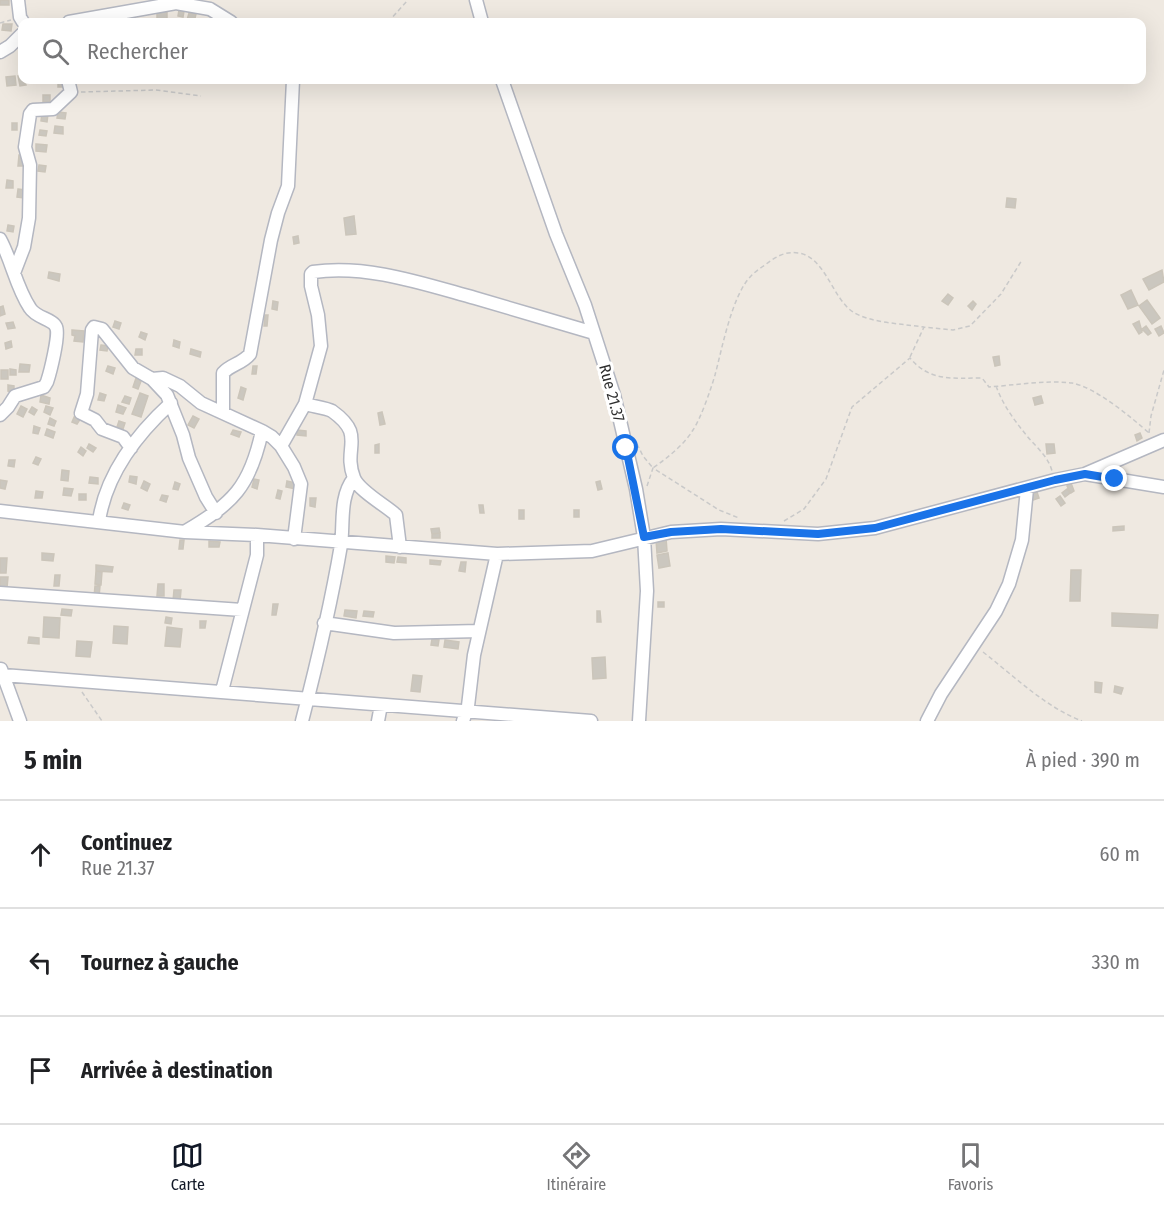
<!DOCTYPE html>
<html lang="fr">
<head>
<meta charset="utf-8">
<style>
  body { margin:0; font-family:"Fira Sans Condensed",sans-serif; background:#f6f6f6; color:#202124 }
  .stop { position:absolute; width:18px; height:18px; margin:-14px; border:4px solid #1a73e8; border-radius:50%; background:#fff }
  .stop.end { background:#1a73e8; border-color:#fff; box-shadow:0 2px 6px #0008 }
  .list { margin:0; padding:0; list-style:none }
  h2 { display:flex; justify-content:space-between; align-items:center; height:78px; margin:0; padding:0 24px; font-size:26px }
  h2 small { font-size:20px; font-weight:400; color:#757577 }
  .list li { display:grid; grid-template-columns:39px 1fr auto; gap:18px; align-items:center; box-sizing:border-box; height:108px; padding:0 24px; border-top:2px solid #e0e0e0 }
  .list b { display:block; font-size:22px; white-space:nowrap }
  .list p { margin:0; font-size:20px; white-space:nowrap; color:#757577 }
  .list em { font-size:20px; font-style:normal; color:#757577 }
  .icon { flex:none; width:33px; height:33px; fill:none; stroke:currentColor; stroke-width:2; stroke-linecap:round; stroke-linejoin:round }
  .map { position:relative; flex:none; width:1164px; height:721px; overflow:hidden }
  .search { position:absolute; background:#fff; box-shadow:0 6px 24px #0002; left:18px; right:18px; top:18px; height:66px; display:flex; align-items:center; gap:15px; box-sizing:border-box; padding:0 21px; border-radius:12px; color:#757577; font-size:22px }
  .sheet { height:402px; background:#fff }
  nav { display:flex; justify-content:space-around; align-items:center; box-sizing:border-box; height:84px; border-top:2px solid #e0e0e0; background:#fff; font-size:16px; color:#757577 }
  nav a { display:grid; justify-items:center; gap:3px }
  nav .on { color:#111827 }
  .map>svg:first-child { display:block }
  .building { fill:#cbc7bf; stroke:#cbc5ba; stroke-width:1.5 }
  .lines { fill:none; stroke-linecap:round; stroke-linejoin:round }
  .street-casing { stroke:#b4b7c1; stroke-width:15 }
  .path { stroke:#c9c9c9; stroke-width:1.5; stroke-dasharray:4.5 3; stroke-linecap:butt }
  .street { stroke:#fff; stroke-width:12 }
  .route { stroke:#1a73e8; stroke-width:8 }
  .labels { text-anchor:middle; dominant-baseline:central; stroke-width:6; stroke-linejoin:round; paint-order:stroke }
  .street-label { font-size:16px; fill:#2e2e2e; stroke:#fff }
</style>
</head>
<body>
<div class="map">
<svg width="1164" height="721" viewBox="0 0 1164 721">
  <rect width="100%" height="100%" fill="#efe9e1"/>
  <!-- building -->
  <path class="building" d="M0 0H9V5H0Z
    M157 10H167V19H157Z
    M179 10 184 11 183 17 178 16Z
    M189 13 196 14 194 22 187 20Z
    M3 24H12L11 31 2 30Z
    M15 76 16 85 7 86 6 77Z
    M18 76H22L26 85 20 86Z
    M58 80H65L64 87H58Z
    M43 95H50V102H43Z
    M58 112 66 113 65 119 57 118Z
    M42 113 48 114 47 122 41 121Z
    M12 123H17V130H12Z
    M55 126 63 127V134L54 133Z
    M40 130 47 131 46 136 39 135Z
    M36 144 47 145 46 152 36 151Z
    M19 155 25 156 24 166H18Z
    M39 165 46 166 45 172 38 171Z
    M7 180 13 181V188H6Z
    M18 189 25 190 24 198 17 197Z
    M1007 198 1016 199 1015 208 1006 207Z
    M354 216 356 234 346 235 344 218Z
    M8 225 14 226 13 232 7 231Z
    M298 236 299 243 294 244 293 237Z
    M1162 270 1164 282 1149 290 1143 279Z
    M49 272 60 274 59 281 48 278Z
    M1131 290 1138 305 1128 309 1121 295Z
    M948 294 953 298 948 305 942 301Z
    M1147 300 1160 318 1152 324 1139 306Z
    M273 301 278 302 277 310 272 309Z
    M973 301 976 304 972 310 968 306Z
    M3 306 5 314 0 316V307Z
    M265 315H268L267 326H264Z
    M115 321 121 323 119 329 113 327Z
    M1139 321 1142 332 1139 334 1133 324Z
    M13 322 15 328 8 329 6 323Z
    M1146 326 1151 333 1148 335 1142 329Z
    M1161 326 1164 333 1159 336 1155 329Z
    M72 330 84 331 83 342 74 341 75 336 72 335Z
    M141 332 147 334 145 340 139 337Z
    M174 340 180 342 179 348 173 346Z
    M11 341 12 347 6 349 5 343Z
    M101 345 108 346 107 351 100 350Z
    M136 349H142V355H135Z
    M191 349 201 352 200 357 190 354Z
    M999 356 1000 365 995 366 993 357Z
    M20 364 30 365 29 372H19Z
    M108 366 115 368 113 374 106 371Z
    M253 366H257L256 374H252Z
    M10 369 16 370V375H10Z
    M1 370H8V379H1Z
    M136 378 141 381 138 389 133 387Z
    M8 385 14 386V392L8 391Z
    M241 387 246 389 243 400 238 398Z
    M100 393 106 395 104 401 98 400Z
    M140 393 148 396 141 417 132 414Z
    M41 395 50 398 49 404 40 402Z
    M125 396 131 398 129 404 122 402Z
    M1041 396 1043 403 1035 405 1033 398Z
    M118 405 126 408 123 414 116 412Z
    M21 406 27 409 23 417 17 414Z
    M46 406 53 408 50 415 44 412Z
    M32 407 37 410 34 415 29 412Z
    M382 412 385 424 380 425 378 413Z
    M75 415 81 418 77 424 72 422Z
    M193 416 199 419 194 428 188 425Z
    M50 418 56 421 54 426 48 424Z
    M119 421 125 423 123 429 117 427Z
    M34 426 40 428 38 434 33 433Z
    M47 429 55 432 53 438 45 435Z
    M233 430 241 432 239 437 231 434Z
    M297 430 306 431V436L297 435Z
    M1140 433 1142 438 1137 441 1135 435Z
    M89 444 96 448 93 452 87 448Z
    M379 444V453H375V445Z
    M1046 444H1054L1055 453 1047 454Z
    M81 447 86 451 83 456 78 452Z
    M36 457 41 459 38 465 33 463Z
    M9 460H15L14 467 8 466Z
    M62 470 69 471 68 481 61 480Z
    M130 476 137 477 136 484 129 482Z
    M90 477 98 478V484L89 483Z
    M254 479 259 480 257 489 252 487Z
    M0 480 7 481 5 489 0 488Z
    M144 481 150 484 147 491 141 488Z
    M287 481 296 483V489L286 487Z
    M600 481 602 489 598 490 596 482Z
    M175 482 180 484 178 490 173 489Z
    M1071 483 1074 491 1071 493 1067 486Z
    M64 488 73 489 71 496 63 495Z
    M1067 489 1070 493 1065 497 1062 493Z
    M278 490 282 491 280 499 276 498Z
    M36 491 43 492 42 498H35Z
    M1037 492 1039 498 1033 500 1031 494Z
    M79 494H86V500H79Z
    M162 495 168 496 166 502 160 500Z
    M1060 496 1065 503 1061 506 1056 499Z
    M310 498H316L315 507 310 506Z
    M124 503 130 505 128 510 122 508Z
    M479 505H483L484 513H480Z
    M519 510H524V519H519Z
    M574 510H579V517H574Z
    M1124 526V530L1113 531V527Z
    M439 528 440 533 432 534 431 529Z
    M440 533V538H432V534Z
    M666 538 667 551 657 553 656 540Z
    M180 540H184L183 549H179Z
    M209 541 220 542 219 547H209Z
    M42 553 54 554 53 561 42 560Z
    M668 553 670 566 659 568 657 555Z
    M386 556 395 557 394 563 386 562Z
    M398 557 406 558V563L397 562Z
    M0 558H7L6 573H0Z
    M430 560 441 561 440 565 430 564Z
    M461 562H466L465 572 459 571Z
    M96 565 113 567 112 572 96 571Z
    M1071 570H1081L1080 601H1070Z
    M96 571 102 572 101 585 95 584Z
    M55 575H60L59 586H54Z
    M0 577H8L7 588 0 587Z
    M158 584H164V596H157Z
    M95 586H100L99 597H94Z
    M174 590H181L180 601H173Z
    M658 602H664V607H658Z
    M273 604H278L276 615H272Z
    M62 609 72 610 71 616 61 615Z
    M345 610 357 611 356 618 344 616Z
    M364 611 374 612 373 617 363 616Z
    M597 611H600L601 622H597Z
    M1112 613 1158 615 1157 628 1112 626Z
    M44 617 60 618 59 638 43 637Z
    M166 617 172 618 171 624 165 623Z
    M200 621H206L205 628H200Z
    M114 626 128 627 127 644 113 643Z
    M167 627 182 629 180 647 165 646Z
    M29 637 39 638V644L28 643Z
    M432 639 439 640 438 646 431 645Z
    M445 640 459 642 458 649 444 647Z
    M77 641 92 642 90 657 76 656Z
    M605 657 606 678 593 679 592 658Z
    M413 675 422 676 420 692 411 691Z
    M1095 682 1102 683 1101 693 1095 692Z
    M1115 686 1123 688 1121 694 1114 692Z"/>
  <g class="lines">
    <!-- street casing -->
    <g class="street-casing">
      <path id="street" d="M18 0 20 17 23 22
        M476 0 482 22
        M69 22 176 3 210 9 231 22
        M0 52 10 46 22 34
        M502 80 556 234 585 305 614 395 636 489 644 537 647 591 639 721
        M0 239C12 261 16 287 30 308 36 318 53 319 56 327 60 334 50 373 47 382L44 387 15 396 8 407 0 415
        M14 273 24 247 29 218 30 165 25 147 30 114 33 110 53 109 71 92 68 80
        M152 379 163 378 180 386 201 403 262 431 272 437 281 446 294 467 301 484 294 539
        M305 404C311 406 327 408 332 411 367 436 342 447 354 478 359 491 385 505 396 515L400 547
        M223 412V373C231 364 242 364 250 354L271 240 278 213 288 186 293 80
        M281 446 305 404 321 346 318 315 311 286V274L313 272C367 264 424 284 475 298 515 310 554 321 594 333
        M131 448 123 437 102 429 95 420 81 413 87 394 92 330 94 327 102 329 133 368 152 379 167 395 183 435 189 458 206 497 216 513
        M1085 474 1164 487
        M0 511 185 532 257 535 497 554 592 551 671 532 721 529 818 534 875 528 1055 480 1085 474 1164 440
        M99 521C106 474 136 435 171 403
        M186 531C233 503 250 487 262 431
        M0 593 242 610
        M324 623 394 633 479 631
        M1 669 20 721
        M3 675 591 721
        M222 691 257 555V535
        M302 721C317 663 331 604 341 545 344 523 339 497 354 478
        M378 721 381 705
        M463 721 468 706 474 655 497 554
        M927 721 941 694 996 611 1009 584 1022 540 1027 489"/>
    </g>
    <!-- path -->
    <path class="path" d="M388 22 408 0
      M0 23 11 20
      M81 92 156 90 201 96
      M910 357 924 327 953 330 970 326 1001 294 1022 260
      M996 386C1003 405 1014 420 1027 436 1036 447 1048 456 1052 471
      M1149 433 1151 416 1164 370
      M637 444 643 456 653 468C667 458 684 445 693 430 701 418 711 389 715 375 722 349 732 295 751 276 755 272 760 268 765 265 775 257 785 251 798 253 825 256 832 298 853 312 870 323 904 324 924 327
      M647 486 653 468 719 510 739 518
      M784 521 804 509 826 479 852 407 910 358C930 382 953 378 982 378L989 387C1014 385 1047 380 1072 383 1095 387 1131 417 1149 433
      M983 652C1014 676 1045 707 1082 721
      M82 692 102 721"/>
    <!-- street -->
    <use href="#street" class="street"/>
  </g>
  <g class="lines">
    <!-- route -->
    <path class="route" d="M626 448 644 537 671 532 721 529 818 534 875 528 1055 480 1085 474 1115 479"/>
  </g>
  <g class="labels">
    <!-- street labels -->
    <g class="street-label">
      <text transform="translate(612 393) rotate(75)">Rue 21.37</text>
    </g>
  </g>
</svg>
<div class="stop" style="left:626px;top:448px"></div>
<div class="stop end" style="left:1115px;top:479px"></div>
<div class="search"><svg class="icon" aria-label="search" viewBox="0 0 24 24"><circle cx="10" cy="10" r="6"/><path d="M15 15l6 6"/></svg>Rechercher</div>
</div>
<section class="sheet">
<h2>5 min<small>À pied · 390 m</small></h2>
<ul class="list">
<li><svg class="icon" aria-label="ahead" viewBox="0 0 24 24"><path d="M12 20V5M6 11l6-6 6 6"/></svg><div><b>Continuez</b><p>Rue 21.37</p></div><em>60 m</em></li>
<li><svg class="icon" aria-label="left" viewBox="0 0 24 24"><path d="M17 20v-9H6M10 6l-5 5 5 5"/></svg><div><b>Tournez à gauche</b></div><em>330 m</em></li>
<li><svg class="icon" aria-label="arrive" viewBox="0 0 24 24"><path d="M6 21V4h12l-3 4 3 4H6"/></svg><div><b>Arrivée à destination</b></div></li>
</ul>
</section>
<nav>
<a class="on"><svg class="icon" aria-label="map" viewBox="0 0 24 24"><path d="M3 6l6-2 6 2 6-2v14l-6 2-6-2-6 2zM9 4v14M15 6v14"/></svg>Carte</a>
<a><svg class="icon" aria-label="directions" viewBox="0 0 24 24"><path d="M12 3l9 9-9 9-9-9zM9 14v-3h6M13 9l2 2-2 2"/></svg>Itinéraire</a>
<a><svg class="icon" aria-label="saved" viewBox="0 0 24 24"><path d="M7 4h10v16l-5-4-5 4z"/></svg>Favoris</a>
</nav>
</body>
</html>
